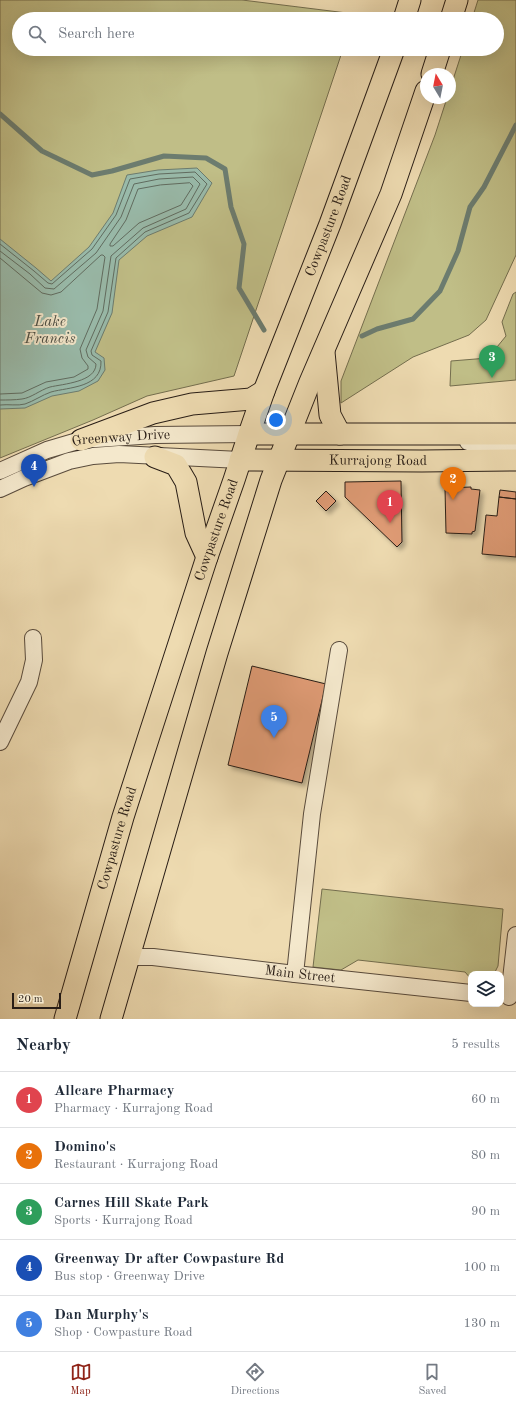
<!DOCTYPE html>
<html lang="en">
<head>
<meta charset="utf-8">
<style>
  body { margin:0; font-family:"Old Standard TT",serif; background:#f2f2f3; color:#1f2937 }
  .controls { position:absolute; right:12px; bottom:12px; display:grid; overflow:hidden; border-radius:8px; box-shadow:0 4px 16px #0002 }
  .controls button { width:36px; height:36px; display:grid; place-items:center; padding:0; border:0; border-bottom:1px solid #e0e1e3; background:#fff; color:#1f2937; font:20px sans-serif }
  .compass { position:absolute; left:420px; top:68px; width:36px; height:36px; border-radius:50%; background:#fff; box-shadow:0 4px 16px #0002; rotate:350deg }
  .scale { position:absolute; left:12px; bottom:10px; width:49px; box-sizing:border-box; padding-left:4px; border:2px solid #281d16; border-top:0; font-size:11px; line-height:14px; white-space:nowrap; color:#281d16; -webkit-text-stroke:3px #f4e8cc; paint-order:stroke }
  .you { position:absolute; left:276px; top:420px; width:14px; height:14px; margin:-10px; border:3px solid #fff; border-radius:50%; background:#1a73e8; box-shadow:0 0 0 6px #1a73e833 }
  .badge { display:grid; place-items:center; width:26px; height:26px; border-radius:50%; background:#8f2418; color:#fff; font-size:13px; font-weight:700 }
  .pin { position:absolute; translate:-50% -33px; filter:drop-shadow(0 1px 2px #0008) }
  .pin::after { content:''; position:absolute; top:21px; width:14px; height:12px; background:inherit; clip-path:polygon(0 0,100% 0,50% 100%) }
  .list { margin:0; padding:0; list-style:none }
  h2 { display:flex; justify-content:space-between; align-items:center; height:52px; margin:0; padding:0 16px; font-size:17px }
  h2 small { font-size:13px; font-weight:400; color:#747a83 }
  .list li { display:grid; grid-template-columns:26px 1fr auto; gap:12px; align-items:center; box-sizing:border-box; height:56px; padding:0 16px; border-top:1px solid #e0e1e3 }
  .list b { display:block; font-size:15px; white-space:nowrap }
  .list p { margin:0; font-size:13px; white-space:nowrap; color:#747a83 }
  .list em { font-size:13px; font-style:normal; color:#747a83 }
  .icon { flex:none; width:22px; height:22px; fill:none; stroke:currentColor; stroke-width:2; stroke-linecap:round; stroke-linejoin:round }
  .map { position:relative; flex:none; width:516px; height:1019px; overflow:hidden }
  .search { position:absolute; background:#fff; box-shadow:0 4px 16px #0002; left:12px; right:12px; top:12px; height:44px; display:flex; align-items:center; gap:10px; box-sizing:border-box; padding:0 14px; border-radius:22px; color:#747a83; font-size:15px }
  .sheet { height:332px; background:#fff }
  nav { display:flex; justify-content:space-around; align-items:center; box-sizing:border-box; height:56px; border-top:1px solid #e0e1e3; background:#fff; font-size:11px; color:#747a83 }
  nav a { display:grid; justify-items:center; gap:2px }
  nav .on { color:#8f2418 }
  .map>svg:first-child { display:block }
  .green { fill:#c0be87; stroke:#746e4e }
  .water { fill:#99bbab; stroke:#6c7c6f }
  .lines { fill:none; stroke-linecap:round; stroke-linejoin:round }
  .shore { stroke:#606c60; stroke-width:1 }
  .stream { stroke:#6c7c6f; stroke-width:5 }
  .building { fill:#df9b74; stroke:#281d16; filter:url(#shadow) }
  .minor-casing { stroke:#5a4c3d; stroke-width:18 }
  .major-casing { stroke:#281d16; stroke-width:23 }
  .minor { stroke:#f4e8cc; stroke-width:16 }
  .major { stroke:#eedbb1; stroke-width:21 }
  .labels { text-anchor:middle; dominant-baseline:central; stroke-width:4; stroke-linejoin:round; paint-order:stroke }
  .street-label { font-size:14px; fill:#281d16; stroke:#f4e8cc }
  .water-label { font-size:15px; font-style:italic; fill:#4a4c43; stroke:#f4e8cc }
</style>
</head>
<body>
<div class="map">
<svg width="516" height="1019" viewBox="0 0 516 1019">
  <defs>
    <filter id="shadow"><feDropShadow dx="3.5" dy="3.5" stdDeviation="2" flood-color="#0004"/></filter>
  </defs>
  <rect width="100%" height="100%" fill="#eedbb1"/>
  <filter id="stains"><feTurbulence type="fractalNoise" baseFrequency=".005" numOctaves="4"/><feColorMatrix values="0 0 0 0 .2 0 0 0 0 .09 0 0 0 0 .02 0 0 0 .5 -.17"/></filter>
  <radialGradient id="worn" r=".72"><stop offset=".6" stop-color="#630" stop-opacity="0"/><stop offset="1" stop-color="#630" stop-opacity=".3"/></radialGradient>
  <!-- green -->
  <path class="green" d="M0 0H242L355 14 353 19H19V49H343L234 376 147 396 93 420 0 458Z
    M478 0H516V255L486 320 469 335 413 357 341 403V381L435 135 447 98H450V89L463 49H497V19H472Z
    M516 292V380L450 386 451 361 488 358 506 336 502 322 513 294Z
    M322 889 503 909 498 966 494 974H471V979L465 972 358 960 341 970 313 967Z"/>
  <!-- water -->
  <path class="water" d="M197 168 212 183 192 217 147 236 119 260 112 313 95 352 104 358 105 370 98 381 79 391 52 396 25 408 0 409V239L36 268 51 281 89 247 113 213 127 175 158 170Z"/>
  <g class="lines">
    <!-- shore -->
    <path class="shore" d="M190 183 193 186 181 205 139 223 113 246H110V244L126 220 138 189 160 185Z
      M0 244 34 271 48 283 52 284 92 249 116 215 130 179 159 174 195 172 207 184 189 213 145 232 116 258 108 312 91 351 92 355 101 361C102 388 69 387 51 392 42 395 34 401 25 404 18 406 8 404 0 405
      M0 251 30 274 45 288 54 289 96 253 121 217 134 184 159 179 193 177 200 184 186 209 143 228 111 256 103 311 86 350 88 357 96 364C96 382 63 384 50 387 40 390 31 398 22 399 15 400 7 400 0 400
      M0 258 42 293 51 295 61 292 101 255H103L105 257 97 309 80 349 82 358 88 366V369L74 377 46 382 22 393 0 394"/>
    <!-- stream -->
    <path class="stream" d="M0 114 42 151 92 175 112 171 164 156 206 158 225 169 231 207 244 244 239 288 264 330
      M362 336 377 329 413 319 440 291 458 251 470 207 484 187 516 125"/>
  </g>
  <!-- building -->
  <path class="building" d="M401 481 402 542 397 547 345 497V482Z
    M471 487V489L480 490 475 531 472 532V534L446 533 445 488Z
    M500 490 516 492V499L499 497Z
    M326 491 336 501 326 511 316 501Z
    M499 497 516 499V557L482 554 486 515 497 516Z
    M252 666 326 684 302 783 228 765Z"/>
  <g class="lines">
    <!-- minor casing -->
    <g class="minor-casing">
      <g id="minor">
        <path d="M468 442 500 446H516"/>
        <path id="s1" d="M0 471 47 450 81 440 155 435 249 434"/>
        <path d="M0 489 24 478 69 461 93 456 119 454 240 460"/>
        <path d="M0 742 29 682 34 660 33 638"/>
        <path id="s2" d="M129 957H153L295 974 471 993"/>
        <path d="M295 974 312 814 339 650"/>
        <path d="M509 997 516 935"/>
      </g>
    </g>
    <!-- major casing -->
    <g class="major-casing">
      <g id="major">
        <path d="M404 19 410 0"/>
        <path d="M451 19 457 0"/>
        <path d="M432 74 440 49"/>
        <path d="M324 352 330 415 340 434"/>
        <path d="M249 434H516"/>
        <path d="M81 440 153 413 192 404 251 399 264 391"/>
        <path d="M155 457 176 465 186 482 196 533 207 557"/>
        <path id="s3" d="M240 460 422 461 516 460"/>
        <path id="s4" d="M65 1019 123 817 149 736 207 557 234 480 249 434 264 391 330 224 394 49"/>
        <path d="M111 1019 217 653 271 480 310 382 391 194 426 91"/>
      </g>
    </g>
    <!-- minor -->
    <use href="#minor" class="minor"/>
    <!-- major -->
    <use href="#major" class="major"/>
  </g>
  <g class="labels">
    <!-- street labels -->
    <g class="street-label">
      <text stroke="none"><textPath href="#s4" startOffset="836">Cowpasture Road</textPath></text>
      <text stroke="none"><textPath href="#s1" startOffset="127">Greenway Drive</textPath></text>
      <text stroke="none"><textPath href="#s3" startOffset="138">Kurrajong Road</textPath></text>
      <text stroke="none"><textPath href="#s4" startOffset="512">Cowpasture Road</textPath></text>
      <text stroke="none"><textPath href="#s4" startOffset="188">Cowpasture Road</textPath></text>
      <text stroke="none"><textPath href="#s2" startOffset="172">Main Street</textPath></text>
    </g>
    <!-- water labels -->
    <g class="water-label">
      <text x="50" y="322">Lake<tspan x="50" dy="17">Francis</tspan></text>
    </g>
  </g>
  <rect width="100%" height="100%" filter="url(#stains)"/>
  <rect width="100%" height="100%" fill="url(#worn)"/>
</svg>
<div class="controls">
<button><svg class="icon" aria-label="layers" viewBox="0 0 24 24"><path d="M12 4l9 5-9 5-9-5zM3 14l9 5 9-5"/></svg></button>
</div>
<svg class="compass" viewBox="-18 -18 36 36"><path d="M0-13l5 13h-10z" fill="#e53935"/><path d="M0 13l5-13h-10z" fill="#747a83"/></svg>
<div class="scale">20 m</div>
<div class="you"></div>
<div class="pin badge" style="left:390px;top:523px;background:#e0444e">1</div>
<div class="pin badge" style="left:453px;top:500px;background:#e8710a">2</div>
<div class="pin badge" style="left:492px;top:378px;background:#2e9e5b">3</div>
<div class="pin badge" style="left:34px;top:487px;background:#1a4fb4">4</div>
<div class="pin badge" style="left:274px;top:738px;background:#3f7fe0">5</div>
<div class="search"><svg class="icon" aria-label="search" viewBox="0 0 24 24"><circle cx="10" cy="10" r="6"/><path d="M15 15l6 6"/></svg>Search here</div>
</div>
<section class="sheet">
<h2>Nearby<small>5 results</small></h2>
<ul class="list">
<li><span class="badge" style="background:#e0444e">1</span><div><b>Allcare Pharmacy</b><p>Pharmacy · Kurrajong Road</p></div><em>60 m</em></li>
<li><span class="badge" style="background:#e8710a">2</span><div><b>Domino's</b><p>Restaurant · Kurrajong Road</p></div><em>80 m</em></li>
<li><span class="badge" style="background:#2e9e5b">3</span><div><b>Carnes Hill Skate Park</b><p>Sports · Kurrajong Road</p></div><em>90 m</em></li>
<li><span class="badge" style="background:#1a4fb4">4</span><div><b>Greenway Dr after Cowpasture Rd</b><p>Bus stop · Greenway Drive</p></div><em>100 m</em></li>
<li><span class="badge" style="background:#3f7fe0">5</span><div><b>Dan Murphy's</b><p>Shop · Cowpasture Road</p></div><em>130 m</em></li>
</ul>
</section>
<nav>
<a class="on"><svg class="icon" aria-label="map" viewBox="0 0 24 24"><path d="M3 6l6-2 6 2 6-2v14l-6 2-6-2-6 2zM9 4v14M15 6v14"/></svg>Map</a>
<a><svg class="icon" aria-label="directions" viewBox="0 0 24 24"><path d="M12 3l9 9-9 9-9-9zM9 14v-3h6M13 9l2 2-2 2"/></svg>Directions</a>
<a><svg class="icon" aria-label="saved" viewBox="0 0 24 24"><path d="M7 4h10v16l-5-4-5 4z"/></svg>Saved</a>
</nav>
</body>
</html>
